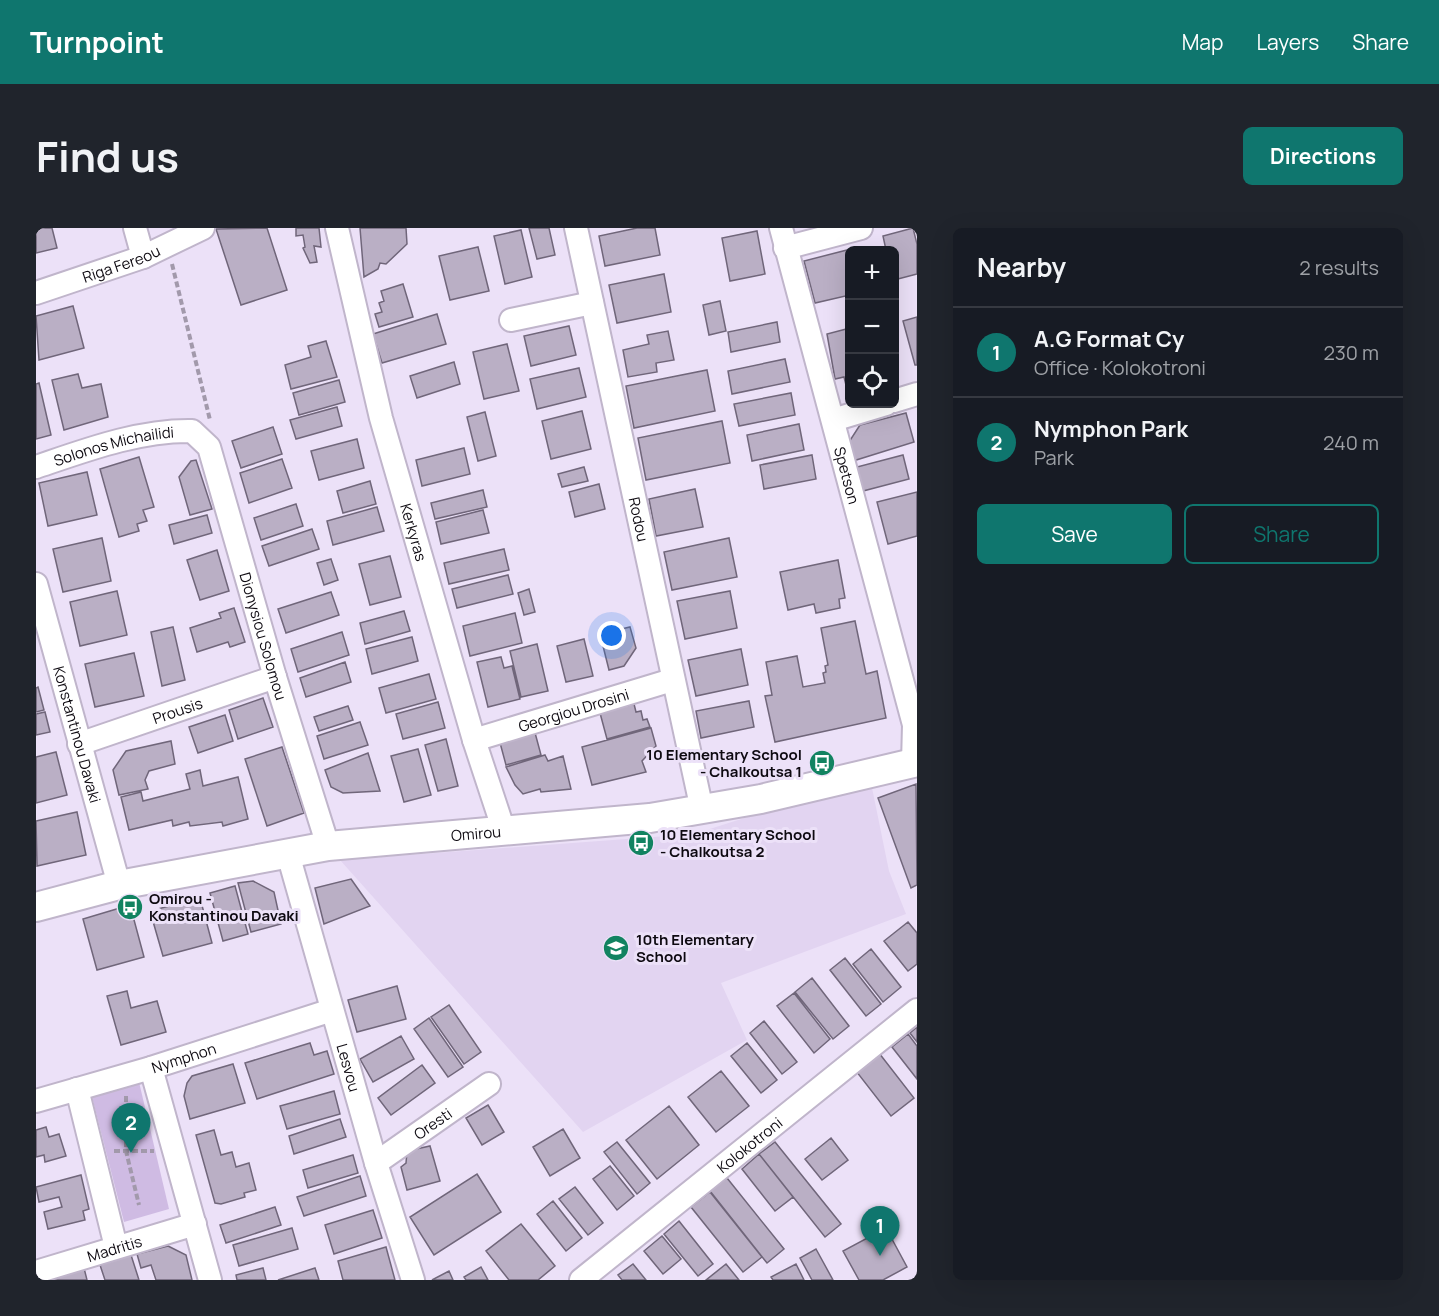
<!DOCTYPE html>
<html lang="en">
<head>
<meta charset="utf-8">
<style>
  body { margin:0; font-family:Manrope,sans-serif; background:#20242c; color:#f1f3f6 }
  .controls { position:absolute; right:18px; top:18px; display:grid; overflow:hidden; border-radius:9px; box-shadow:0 6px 24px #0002 }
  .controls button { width:54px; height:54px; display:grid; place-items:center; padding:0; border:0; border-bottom:2px solid #363941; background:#171b24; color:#f1f3f6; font:30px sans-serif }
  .you { position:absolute; left:576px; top:408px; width:21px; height:21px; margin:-15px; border:4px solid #fff; border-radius:50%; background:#1a73e8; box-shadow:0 0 0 9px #1a73e833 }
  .badge { display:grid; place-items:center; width:39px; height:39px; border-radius:50%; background:#0f766e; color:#fff; font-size:20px; font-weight:700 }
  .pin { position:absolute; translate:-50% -50px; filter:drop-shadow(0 2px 3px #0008) }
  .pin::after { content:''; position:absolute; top:32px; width:21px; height:18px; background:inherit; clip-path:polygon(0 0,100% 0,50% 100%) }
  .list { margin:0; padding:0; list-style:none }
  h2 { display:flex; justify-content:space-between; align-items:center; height:78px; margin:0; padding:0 24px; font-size:26px }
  h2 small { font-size:20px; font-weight:400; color:#9ea1a6 }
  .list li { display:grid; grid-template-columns:39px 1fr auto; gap:18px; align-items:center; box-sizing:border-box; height:90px; padding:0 24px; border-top:2px solid #363941 }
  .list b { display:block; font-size:22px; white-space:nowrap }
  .list p { margin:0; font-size:20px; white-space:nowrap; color:#9ea1a6 }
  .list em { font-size:20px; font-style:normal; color:#9ea1a6 }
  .actions { display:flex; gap:12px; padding:18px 24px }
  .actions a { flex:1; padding:14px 0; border:2px solid #0f766e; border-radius:9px; text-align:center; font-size:21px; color:#0f766e }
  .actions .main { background:#0f766e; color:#fff }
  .icon { flex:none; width:33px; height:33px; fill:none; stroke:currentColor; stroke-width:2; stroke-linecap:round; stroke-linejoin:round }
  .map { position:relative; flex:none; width:881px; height:1052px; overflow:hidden; border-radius:9px }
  header { display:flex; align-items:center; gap:36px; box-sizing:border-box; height:84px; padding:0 30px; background:#0f766e; color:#fff }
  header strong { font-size:28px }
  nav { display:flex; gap:33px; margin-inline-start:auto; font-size:21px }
  .intro { display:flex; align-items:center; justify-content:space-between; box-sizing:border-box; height:144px; padding:0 36px }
  h1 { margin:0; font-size:42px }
  .button { padding:15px 27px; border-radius:9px; background:#0f766e; color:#fff; font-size:21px; font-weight:700 }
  main { display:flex; gap:36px; padding:0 36px }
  aside { flex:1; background:#171b24; border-radius:9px; box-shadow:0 6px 24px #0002 }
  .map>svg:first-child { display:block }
  .built { fill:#e2d4f1 }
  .green { fill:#cfbbe3 }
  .building { fill:#baafc5; stroke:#70667a; stroke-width:1.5 }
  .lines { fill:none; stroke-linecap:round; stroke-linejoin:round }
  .minor-casing { stroke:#c0b5cb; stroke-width:26 }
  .tertiary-casing { stroke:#c0b5cb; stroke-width:32 }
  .path { stroke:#a299ab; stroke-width:4; stroke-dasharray:6 3; stroke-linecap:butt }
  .minor { stroke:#fff; stroke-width:22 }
  .tertiary { stroke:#fff; stroke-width:28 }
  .labels { text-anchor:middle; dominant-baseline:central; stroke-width:6; stroke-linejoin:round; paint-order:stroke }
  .street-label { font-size:15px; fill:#0e0a11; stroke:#ece1f8 }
  .poi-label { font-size:15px; font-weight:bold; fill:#0e0a11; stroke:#ece1f8; text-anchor:start }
</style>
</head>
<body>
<header>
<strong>Turnpoint</strong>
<nav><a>Map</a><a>Layers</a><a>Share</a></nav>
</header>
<div class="intro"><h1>Find us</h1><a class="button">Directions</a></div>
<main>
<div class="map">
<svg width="881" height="1052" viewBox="0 0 881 1052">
  <rect width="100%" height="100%" fill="#ece1f8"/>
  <!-- built -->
  <path class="built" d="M834 550 853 643 870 686 685 755 711 812 547 904 304 632 658 606Z"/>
  <!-- green -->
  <path class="green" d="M103 854 133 981 88 994 56 869Z"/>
  <!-- building -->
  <path class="building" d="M0 0H16L21 20 0 25Z
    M231 0 251 62 205 77 180 1Z
    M260 0H283L285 19 278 18 281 34 274 35 267 20 269 19 267 7 260 8Z
    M324 0H370L371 16 350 36 344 35 342 41 328 49Z
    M493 0H513L519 27 501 31Z
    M601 0H619L624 27 569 38 563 8Z
    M877 0 881 16V46L858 52V22H850L847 8Z
    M485 2 496 49 469 56 458 8Z
    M721 3 729 46 694 53 686 10Z
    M442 19 453 63 414 72 403 28Z
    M811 22 814 67 779 75 768 33Z
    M628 46 635 84 581 95 573 57Z
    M367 56 377 89 343 99 339 86 346 84 343 75 348 73 345 63Z
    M684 73 690 103 673 107 667 77Z
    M37 78 48 120 3 132 0 88Z
    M401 86 410 116 346 135 337 106Z
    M881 89V137H879L867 93Z
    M741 94 744 114 695 124 692 104Z
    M533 98 540 127 495 138 488 108Z
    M814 100V160L811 161 808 149 799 151 791 106Z
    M632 103 638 132 620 135 621 144 592 149 587 122 613 116 611 107Z
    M290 113 301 149 255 161 249 137 275 129 272 118Z
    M471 116 483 163 448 171 437 124Z
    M749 131 754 154 696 166 692 143Z
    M418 134 424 156 381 170 374 148Z
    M543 140 550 169 501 181 494 151Z
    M671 142 679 183 598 200 590 158Z
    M42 146 46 160 65 156 72 189 28 202 16 152Z
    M303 152 309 174 263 187 257 165Z
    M3 155 15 207 0 211V156Z
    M755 165 759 187 703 198 698 176Z
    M301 179 306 198 260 211 254 192Z
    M546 183 555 221 515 231 506 193Z
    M449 184 460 228 442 233 431 189Z
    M870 185 878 214 817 233 811 217 824 197Z
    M686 193 694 235 610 252 602 210Z
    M763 196 768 222 716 233 711 207Z
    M237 199 246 226 205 240 196 213Z
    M321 211 328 240 283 252 275 223Z
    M428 220 434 246 386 258 380 232Z
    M776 227 780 251 728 261 724 237Z
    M867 227 873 251 827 263 821 239Z
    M103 229 118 279 107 282 111 293 101 296 103 303 83 309 64 241Z
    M246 231 256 260 213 275 204 245Z
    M160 232 176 281 154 287 143 249 155 233Z
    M548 239 552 253 526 259 522 246Z
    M51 244 61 287 12 298 3 255Z
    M334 253 340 276 307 285 301 263Z
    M563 256 569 281 539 289 533 264Z
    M659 261 667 299 620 308 613 271Z
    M447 262 451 279 399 291 395 275Z
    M881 264V308L852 316 841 274Z
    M260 276 267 298 225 312 218 290Z
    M341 279 348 303 297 317 291 293Z
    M447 282 453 305 405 316 400 294Z
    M171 287 176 305 138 316 133 297Z
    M276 301 283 321 233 338 226 318Z
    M66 310 75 353 27 364 17 321Z
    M693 310 701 349 636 362 628 324Z
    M468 321 473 342 413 356 408 335Z
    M181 322 193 363 164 372 151 332Z
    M354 328 365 369 334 377 323 336Z
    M295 331 302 352 288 357 281 335Z
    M802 332 809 370 803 371 804 380 780 385 778 376 752 382 744 344Z
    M472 347 477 366 421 380 416 361Z
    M493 361 499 384 488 387 482 365Z
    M81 363 91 407 44 418 34 374Z
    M694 363 701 400 649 411 641 373Z
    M295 364 303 387 250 405 242 381Z
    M198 380 209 414 194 419 192 414 161 424 154 400 185 390 183 385Z
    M368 383 374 403 329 416 324 395Z
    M479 385 486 415 434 428 427 398Z
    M819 393 830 446 841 443 850 490 739 514 729 468 736 467 730 434 761 428 767 459 789 455 787 445 790 444 789 438 792 437 785 400Z
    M137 399 149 452 126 458 115 404Z
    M594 399 600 420 588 438 573 442 564 406Z
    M306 404 313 427 262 444 255 421Z
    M376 409 382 433 336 446 330 421Z
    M548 411 557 448 530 454 521 418Z
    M501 416 512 463 485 469 474 423Z
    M705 421 712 457 660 468 652 432Z
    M98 425 108 468 59 479 49 436Z
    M465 429 468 440 476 438 484 471 452 479 441 434Z
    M309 434 315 454 270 469 264 450Z
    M393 446 400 471 350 485 343 460Z
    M2 459 8 482 0 484V460Z
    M227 470 237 499 202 511 193 482Z
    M713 473 718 499 665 510 660 483Z
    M402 474 409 500 367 511 360 486Z
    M598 476 600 484 605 483 607 492 611 491 614 499 571 511 564 485Z
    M312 478 317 492 283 503 278 489Z
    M9 484 14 504 0 507V486Z
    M189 487 197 513 162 525 153 499Z
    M324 494 332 517 288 531 281 508Z
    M615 500 620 518 606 533 610 544 556 557 546 519Z
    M498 501 505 527 470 537 463 511Z
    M410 511 422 558 402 563 389 517Z
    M135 513 139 536 113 543 109 552 112 561 83 567 77 542 90 523Z
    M246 519 268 585 231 598 209 531Z
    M382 521 395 567 368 574 355 528Z
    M20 524 31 567 0 575V529Z
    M332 525 344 563 307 565 295 559 289 542Z
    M509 527 512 533 527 528 535 561 505 564 504 561 487 566 479 557 470 539Z
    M164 542 167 558 202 549 212 591 187 598 186 594 154 598 153 594 137 598 136 592 93 602 85 569 105 564 107 573 154 561 150 546Z
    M880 556 881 657 875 660 842 570Z
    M41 584 50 627 1 638 0 593Z
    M315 651 334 678 288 696 279 660Z
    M217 653 238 664 245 696 215 704 202 655Z
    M199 658 212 706 187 713 174 665Z
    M164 670 176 715 127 728 114 683Z
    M94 677 108 729 61 742 47 691Z
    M872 694 881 705V736L872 743 848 713Z
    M835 721 865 759 847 774 817 736Z
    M809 730 845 776 830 788 794 742Z
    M776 750 813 798 797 811 759 764Z
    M361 758 370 791 321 804 312 772Z
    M91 763 95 780 121 773 130 804 85 817 71 768Z
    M758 765 794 811 778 825 741 778Z
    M413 777 445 824 428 836 395 789Z
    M393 790 427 839 412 849 378 801Z
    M728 793 761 834 746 846 714 805Z
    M881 799V814L874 805Z
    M872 806 881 818V851L856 819Z
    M365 808 378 831 337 854 324 831Z
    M274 815 278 827 291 823 298 846 221 871 209 835Z
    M711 815 741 852 725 865 695 828Z
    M843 825 878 870 855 888 820 843Z
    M197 836 209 875 154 891 148 868 151 855 156 848Z
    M386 837 399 855 355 887 342 870Z
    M685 843 713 878 680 904 652 869Z
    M298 863 304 886 251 901 244 878Z
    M452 877 468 904 446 917 430 890Z
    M633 878 663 917 621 951 590 912Z
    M304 891 310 909 258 926 253 908Z
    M10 899 13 909 23 906 30 928 9 934 8 927 0 929V902Z
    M527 901 544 930 514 948 497 919Z
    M178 902 185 927 196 924 200 939 213 935 220 962 208 965 209 969 185 976 179 975 160 907Z
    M795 910 812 932 786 952 769 931Z
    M581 914 614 955 601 966 568 924Z
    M739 914 805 996 789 1009 723 926Z
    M394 918 404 953 371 962 365 939 370 935 371 923Z
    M723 926 757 969 739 983 706 941Z
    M317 927 322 945 272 960 267 942Z
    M574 938 598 968 581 982 557 951Z
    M441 946 465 984 398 1027 374 989Z
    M45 947 53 981 47 983 49 992 12 1001 8 984 26 979 23 969 3 974 0 959Z
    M324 948 330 968 268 988 261 969Z
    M691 950 748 1021 731 1035 674 963Z
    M539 959 567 995 552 1007 523 971Z
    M674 964 726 1029 707 1044 655 979Z
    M517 973 546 1010 530 1023 501 986Z
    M239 979 245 997 190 1015 184 997Z
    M337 982 346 1010 298 1026 289 997Z
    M643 993 677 1036 662 1048 628 1006Z
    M485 996 519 1038 502 1052H473L450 1023Z
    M256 1000 262 1021 203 1038 197 1017Z
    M850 1000 871 1039 847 1052H823L807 1023Z
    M626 1008 645 1031 627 1046 608 1023Z
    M132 1018 150 1027 156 1052H120L115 1037 105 1040 101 1026Z
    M350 1019 359 1052H307L302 1033Z
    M780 1021 797 1052H776L764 1030Z
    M95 1027 103 1052H69L64 1037Z
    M47 1036 51 1052H18L16 1045Z
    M597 1036 610 1052H586L582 1047Z
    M690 1036 703 1052H670Z
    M760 1036 768 1052H737L735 1049Z
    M445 1039 452 1052H430L428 1049Z
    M227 1040 230 1052H201L200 1047Z
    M279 1040 283 1052H242Z
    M413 1043 417 1052H396Z"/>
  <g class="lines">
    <!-- minor casing -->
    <g class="minor-casing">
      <g id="minor">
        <path d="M99 0 107 29"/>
        <path id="s1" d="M301 0 345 190 438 512 468 603"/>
        <path id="s2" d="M540 0 666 582"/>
        <path id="s3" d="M745 0 878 497 877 535"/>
        <path d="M749 20 825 0"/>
        <path id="s4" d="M0 65 107 29 167 0"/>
        <path d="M475 92 556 75"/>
        <path d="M858 173 881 166"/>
        <path d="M797 192 850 176"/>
        <path id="s5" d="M0 239C50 222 103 202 156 203L173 219 239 449 292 618"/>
        <path id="s6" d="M0 356 83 657"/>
        <path id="s7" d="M438 512 636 452"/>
        <path id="s8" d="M43 516 239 449"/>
        <path id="s9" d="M252 626 340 935 377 1052"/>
        <path d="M115 840 174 1052"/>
        <path d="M41 861 80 1019"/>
        <path id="s10" d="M0 873 115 840 296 782"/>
        <path id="s11" d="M340 935 453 856"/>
        <path id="s12" d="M0 1044 159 996"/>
        <path id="s13" d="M545 1052 881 782"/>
      </g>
    </g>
    <!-- tertiary casing -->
    <g class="tertiary-casing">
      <g id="tertiary">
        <path id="s14" d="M0 679 83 657 292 618 614 590 725 571 881 534"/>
      </g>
    </g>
    <!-- path -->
    <path class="path" d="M136 36 174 192
      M90 868V923L103 977
      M78 923H118"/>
    <!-- minor -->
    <use href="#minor" class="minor"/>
    <!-- tertiary -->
    <use href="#tertiary" class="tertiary"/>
  </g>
  <!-- icons -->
  <defs>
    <g id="bus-disc" transform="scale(1.35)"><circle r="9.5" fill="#128361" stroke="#ece1f8"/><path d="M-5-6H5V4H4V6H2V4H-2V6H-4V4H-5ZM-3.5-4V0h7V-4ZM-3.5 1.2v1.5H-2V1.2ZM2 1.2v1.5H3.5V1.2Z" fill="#fff"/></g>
    <g id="school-disc" transform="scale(1.35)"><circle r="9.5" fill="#128361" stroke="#ece1f8"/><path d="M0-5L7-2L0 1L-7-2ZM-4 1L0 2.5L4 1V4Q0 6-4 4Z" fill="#fff"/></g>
  </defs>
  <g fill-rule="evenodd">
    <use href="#bus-disc" x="786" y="535"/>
    <use href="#bus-disc" x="605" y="615"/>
    <use href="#bus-disc" x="94" y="679"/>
    <use href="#school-disc" x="580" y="720"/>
  </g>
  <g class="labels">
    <!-- street labels -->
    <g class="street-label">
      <text stroke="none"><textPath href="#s4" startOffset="90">Riga Fereou</textPath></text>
      <text stroke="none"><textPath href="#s5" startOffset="81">Solonos Michailidi</textPath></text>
      <text stroke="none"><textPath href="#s3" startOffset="256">Spetson</textPath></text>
      <text stroke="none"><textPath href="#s2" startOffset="298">Rodou</textPath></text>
      <text stroke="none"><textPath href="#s1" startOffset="314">Kerkyras</textPath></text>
      <text stroke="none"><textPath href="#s5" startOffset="381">Dionysiou Solomou</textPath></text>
      <text stroke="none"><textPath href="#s7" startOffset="104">Georgiou Drosini</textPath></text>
      <text stroke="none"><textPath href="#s8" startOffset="104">Prousis</textPath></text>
      <text stroke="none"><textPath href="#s6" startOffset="156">Konstantinou Davaki</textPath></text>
      <text stroke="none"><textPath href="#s14" startOffset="447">Omirou</textPath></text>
      <text stroke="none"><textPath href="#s10" startOffset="154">Nymphon</textPath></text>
      <text stroke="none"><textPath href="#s9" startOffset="222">Lesvou</textPath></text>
      <text stroke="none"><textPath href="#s11" startOffset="69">Oresti</textPath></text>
      <text stroke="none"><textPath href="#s13" startOffset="216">Kolokotroni</textPath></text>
      <text stroke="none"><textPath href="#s12" startOffset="82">Madritis</textPath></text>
    </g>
    <!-- poi labels -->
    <g class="poi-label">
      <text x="766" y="526" text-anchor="end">10 Elementary School<tspan x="766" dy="17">- Chalkoutsa 1</tspan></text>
      <text x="624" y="606">10 Elementary School<tspan x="624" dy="17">- Chalkoutsa 2</tspan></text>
      <text x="113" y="670">Omirou -<tspan x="113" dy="17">Konstantinou Davaki</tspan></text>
      <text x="600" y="711">10th Elementary<tspan x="600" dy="17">School</tspan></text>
    </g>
  </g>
</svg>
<div class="controls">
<button>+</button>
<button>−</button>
<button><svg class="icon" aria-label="locate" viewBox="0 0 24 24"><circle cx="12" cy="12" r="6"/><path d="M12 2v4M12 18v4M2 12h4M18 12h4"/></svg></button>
</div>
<div class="you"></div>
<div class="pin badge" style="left:844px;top:1028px">1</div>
<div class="pin badge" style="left:95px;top:925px">2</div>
</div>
<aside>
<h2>Nearby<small>2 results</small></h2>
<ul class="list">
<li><span class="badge">1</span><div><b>A.G Format Cy</b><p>Office · Kolokotroni</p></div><em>230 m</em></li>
<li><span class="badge">2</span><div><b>Nymphon Park</b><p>Park</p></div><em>240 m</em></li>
</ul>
<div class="actions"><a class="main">Save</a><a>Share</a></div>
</aside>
</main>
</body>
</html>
